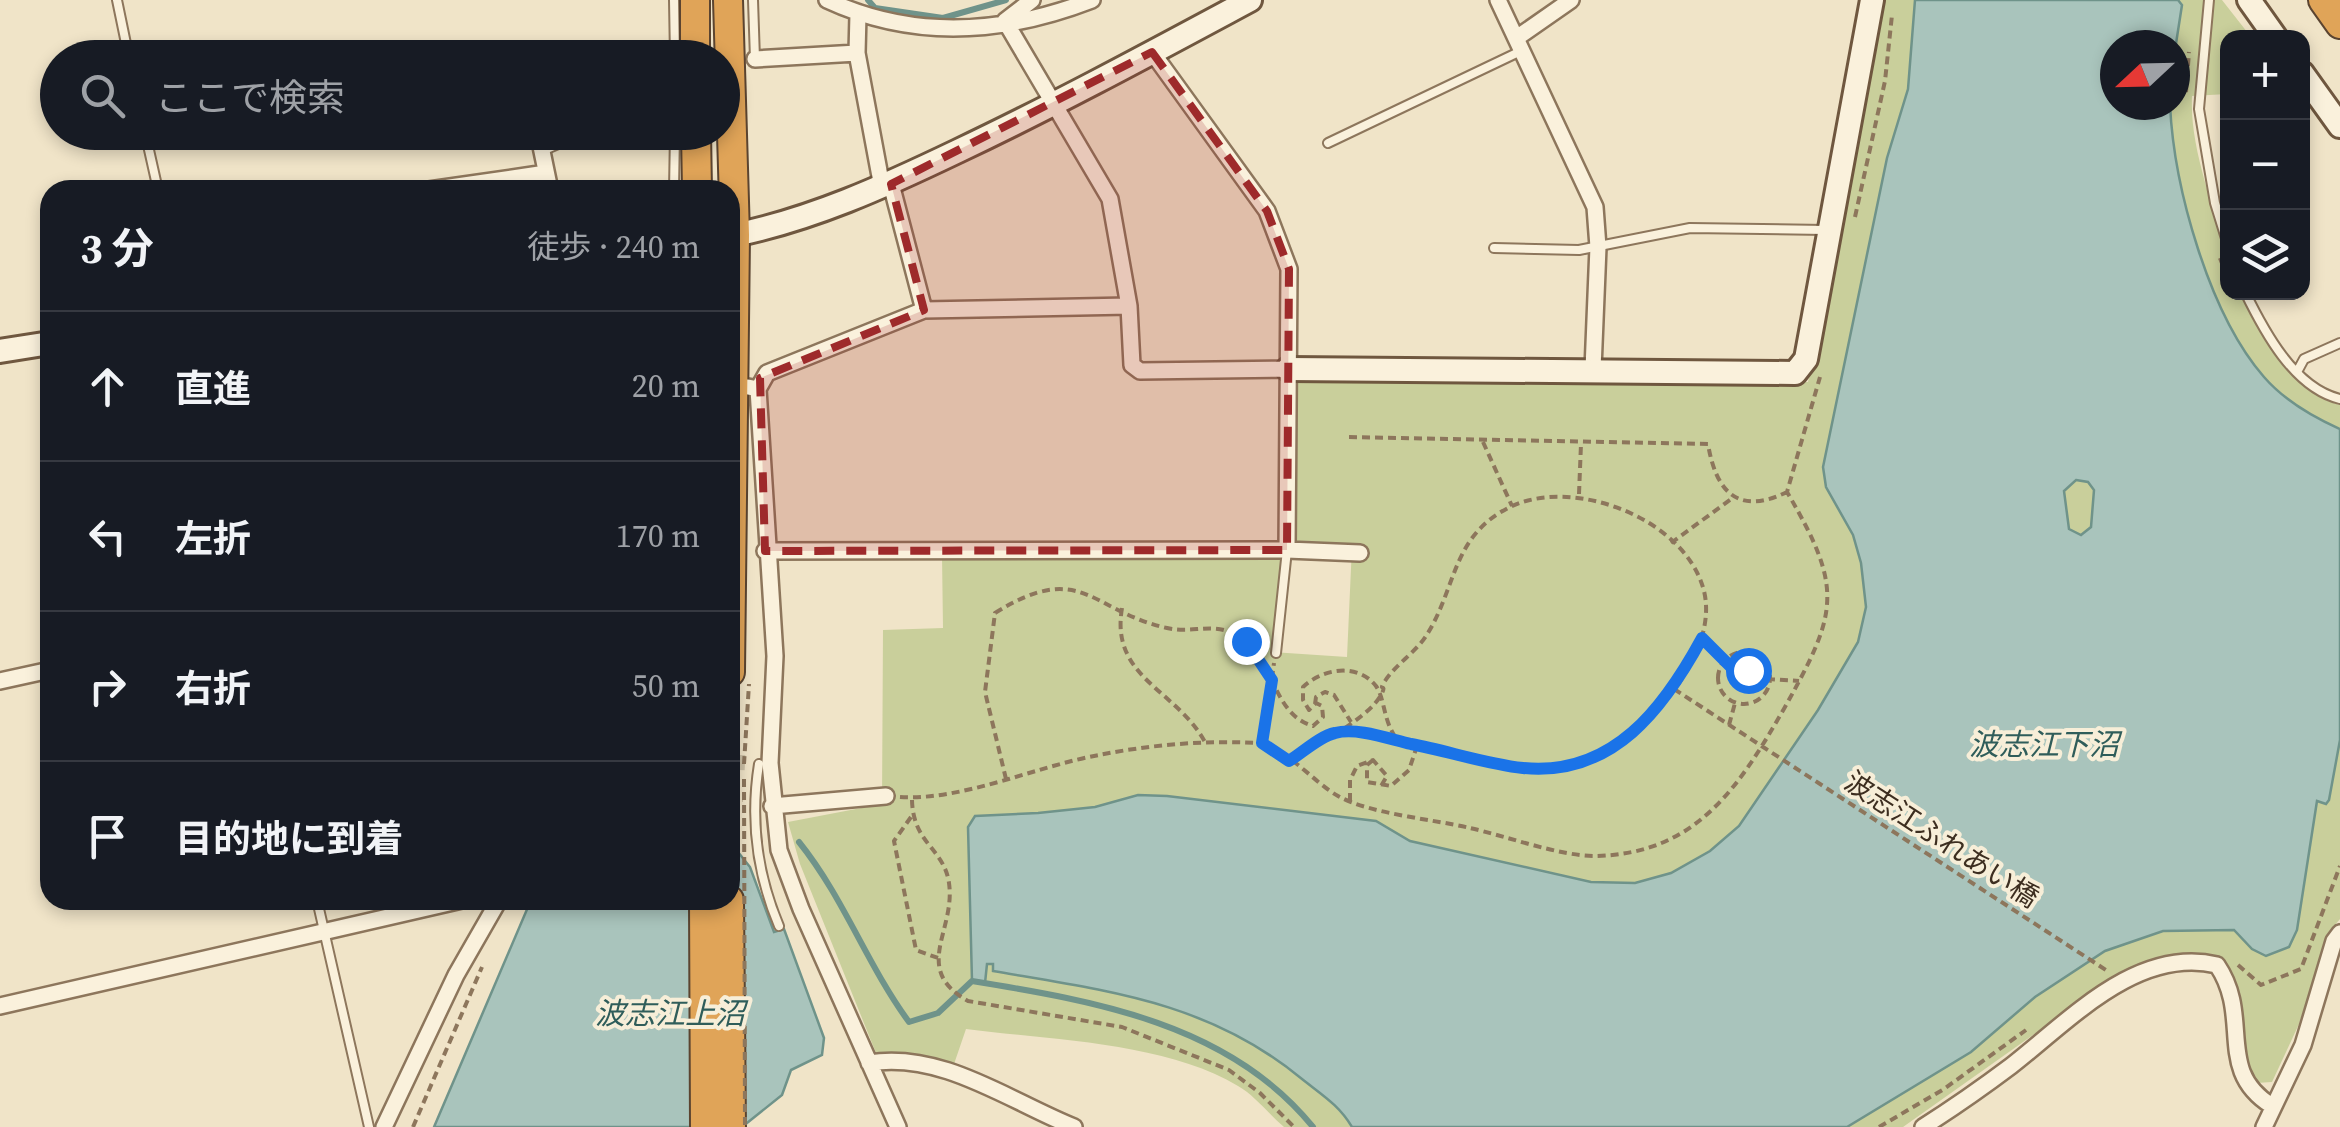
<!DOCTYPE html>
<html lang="ja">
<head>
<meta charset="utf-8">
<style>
  body { margin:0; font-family:"Source Serif 4","Noto Sans JP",serif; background:#20242c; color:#f1f3f6 }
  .controls { position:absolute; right:30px; top:30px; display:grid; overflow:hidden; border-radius:20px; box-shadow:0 5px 15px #0003 }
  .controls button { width:90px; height:90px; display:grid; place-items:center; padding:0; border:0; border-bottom:2px solid #363941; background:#171b24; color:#f1f3f6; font:50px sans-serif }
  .compass { position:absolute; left:2100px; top:30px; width:90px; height:90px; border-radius:50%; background:#171b24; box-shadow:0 5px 15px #0003; rotate:248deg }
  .stop { position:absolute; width:30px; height:30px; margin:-22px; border:8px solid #1a73e8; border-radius:50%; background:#fff }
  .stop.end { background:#1a73e8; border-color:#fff; box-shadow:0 2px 10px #0008 }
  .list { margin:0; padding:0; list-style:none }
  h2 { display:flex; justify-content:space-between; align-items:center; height:130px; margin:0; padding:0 40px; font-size:42px }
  h2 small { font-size:32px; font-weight:400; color:#9ea1a6 }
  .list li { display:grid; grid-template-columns:65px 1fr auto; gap:30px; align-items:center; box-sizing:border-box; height:150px; padding:0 40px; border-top:2px solid #363941 }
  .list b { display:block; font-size:38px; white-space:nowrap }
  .list em { font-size:32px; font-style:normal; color:#9ea1a6 }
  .icon { flex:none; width:55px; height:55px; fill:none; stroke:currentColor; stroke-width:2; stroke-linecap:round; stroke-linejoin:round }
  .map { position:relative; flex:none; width:2340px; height:1127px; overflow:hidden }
  .search { position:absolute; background:#171b24; box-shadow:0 5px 15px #0003; left:40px; top:40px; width:700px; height:110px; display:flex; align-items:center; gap:25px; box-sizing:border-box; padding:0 35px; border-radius:55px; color:#9ea1a6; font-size:38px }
  .panel { position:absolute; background:#171b24; box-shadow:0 5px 15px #0003; left:40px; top:180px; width:700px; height:730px; border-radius:30px }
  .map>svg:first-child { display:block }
  .green { fill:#c9cf9b; fill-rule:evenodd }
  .water { fill:#a9c4bc; stroke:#6f938a; stroke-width:2.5; fill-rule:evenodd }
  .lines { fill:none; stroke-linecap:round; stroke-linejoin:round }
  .stream { stroke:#6f938a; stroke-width:6 }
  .street-tunnel { stroke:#ccc0a6; stroke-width:15; stroke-dasharray:15 8; stroke-linecap:butt }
  .lane-casing { stroke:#8d765c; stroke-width:12 }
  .street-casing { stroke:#8d765c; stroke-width:20 }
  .secondary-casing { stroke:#6f573f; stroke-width:28 }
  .highway-casing { stroke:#5b4430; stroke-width:32 }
  .path { stroke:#8d765c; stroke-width:4; stroke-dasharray:8 5; stroke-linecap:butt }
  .lane { stroke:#faf1dc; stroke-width:8 }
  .street { stroke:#faf1dc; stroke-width:15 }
  .secondary { stroke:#faf1dc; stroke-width:22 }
  .highway { stroke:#e0a458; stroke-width:28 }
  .path-bridge { stroke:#8d765c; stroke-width:4; stroke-dasharray:8 5; stroke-linecap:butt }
  .route { stroke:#1a73e8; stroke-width:12 }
  .marked { fill:#9e2a2b; fill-opacity:0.2; stroke:#9e2a2b; stroke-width:8; stroke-dasharray:20 12; stroke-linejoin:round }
  .labels { text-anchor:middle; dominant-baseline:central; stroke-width:8; stroke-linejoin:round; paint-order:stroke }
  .street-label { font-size:28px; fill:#3d2e20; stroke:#f7eed8 }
  .water-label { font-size:30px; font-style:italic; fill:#2f5d5a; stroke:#f7eed8 }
</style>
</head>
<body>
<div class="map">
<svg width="2340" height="1127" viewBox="0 0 2340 1127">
  <rect width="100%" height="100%" fill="#f0e4c8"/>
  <!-- green -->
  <path class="green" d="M1883 0H2222L2251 37 2228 38 2227 94 2192 96C2189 163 2227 226 2228 292L2239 293C2264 333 2291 393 2340 405V919L2328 933 2299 1024 2272 1082 2256 1083 2249 1074C2243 1031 2248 994 2220 957 2182 950 2149 960 2115 977L1903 1127H1284C1269 1114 1254 1095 1238 1086 1165 1042 1049 1040 966 1029L953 1067 876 1053 800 864 788 822 882 804 883 630 943 628 942 555 1282 557 1272 652 1347 657 1352 546 1300 547 1294 540 1293 383 1299 375H1361L1808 382ZM2115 45H2175V105H2115Z"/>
  <!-- water -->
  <path class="water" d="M1915 0H2178L2182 5 2175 50V45H2115V105H2170C2174 188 2209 314 2264 377 2284 400 2313 417 2340 429V740L2329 800 2326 804 2317 801 2297 930 2289 947 2266 956 2252 949 2234 930 2163 931 2105 951 2035 997 1971 1052 1847 1127H1352C1339 1105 1322 1095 1302 1079 1209 1002 1109 991 993 971V964H987L985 983 972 981 968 827 975 816 1038 813 1095 807 1138 795 1167 796 1376 821 1410 841 1591 882 1635 883 1671 873 1710 851 1739 826 1818 710 1858 642 1866 607 1861 563 1853 535 1826 487 1823 467 1887 158 1908 89ZM2076 480 2088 482 2094 490 2091 527 2081 535 2069 529 2064 491Z
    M730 842 750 867 774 932 784 929 824 1038 822 1055 791 1070 782 1095 742 1127H434L531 900H730Z"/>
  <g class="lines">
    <!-- stream -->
    <path class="stream" d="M868 0 875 8 943 18 1006 0
      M799 842C844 898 867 965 909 1022L938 1013 972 981C1095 1001 1230 1024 1313 1127"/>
    <!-- street-tunnel -->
    <path class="street-tunnel" d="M730 762 752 763"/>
    <!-- lane casing -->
    <g class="lane-casing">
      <path id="lane" d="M117 0 129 58
        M674 0 675 58
        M753 0 755 59
        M2209 0 2199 109 2215 203 2228 245
        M145 132 158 190
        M1328 143 1523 50
        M542 151 586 132
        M674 190 675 132
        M1494 248 1579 250 1690 228 1825 230
        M2245 292C2264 331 2294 388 2340 399
        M2297 372 2304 359 2340 343
        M1276 653 1287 550
        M759 764C750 820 757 874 779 926
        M317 900 369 1127"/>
    </g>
    <!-- street casing -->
    <g class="street-casing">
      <path id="street" d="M827 0C913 40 1004 34 1092 0
        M1032 0 1005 21 1110 199 1129 306
        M1498 0 1595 207 1598 247 1593 369
        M858 14 857 53 882 187
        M1518 37 1571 0
        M524 55V58
        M755 59 857 53
        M538 132 550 190
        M891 184 924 310
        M429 190 546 173
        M748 387 758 389 767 373 924 310 1129 306 1132 365 1140 371 1288 369
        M758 389 775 656 770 763 779 850 801 909 898 1127
        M1287 550 1360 553
        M765 551 1287 550 1289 269 1267 211 1152 52
        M0 681 50 670
        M772 806 886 796
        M0 1006 462 900
        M869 1063C942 1051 1009 1101 1074 1127
        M384 1127 456 975 499 900
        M1923 1127C1953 1108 1983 1087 2011 1066 2069 1021 2137 946 2217 965 2253 1018 2214 1070 2272 1106
        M2264 1127 2303 1045 2334 941 2340 933"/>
    </g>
    <!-- secondary casing -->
    <g class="secondary-casing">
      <path id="secondary" d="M2249 0 2276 38
        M2302 73 2340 126
        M730 236C811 220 885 186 958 151 1057 104 1153 52 1250 0
        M0 351 50 343
        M1288 369 1795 373 1806 359 1872 0"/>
    </g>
    <!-- highway casing -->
    <g class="highway-casing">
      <path id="highway" d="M728 0 735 235 730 672
        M2323 0 2340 24
        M695 58V0
        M696 132 697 190
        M704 900 705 1127
        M729 900 731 1127"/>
    </g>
    <!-- path -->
    <path class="path" d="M2186 92 2189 52
      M1855 217 1885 81 1892 15
      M2220 258 2228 279
      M1349 437 1708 444C1716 492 1738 516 1787 492
      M1483 442 1512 506
      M1579 494 1581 444
      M1671 543 1734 497
      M1122 608C1110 678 1176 689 1205 742
      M1702 638 1736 672
      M1718 678a26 26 0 1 1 52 0a26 26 0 1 1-52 0Z
      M1734 679a10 10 0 1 1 20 0a10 10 0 1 1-20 0Z
      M1754 678 1799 681
      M1674 689 2109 972
      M1315 704 1316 697 1325 692 1334 695 1351 722
      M1729 725 1735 703
      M1263 743 1274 663
      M1373 760 1367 765V782L1391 786 1409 770 1417 746
      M1289 761C1314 746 1367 720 1381 695 1388 682 1377 693 1385 681 1396 664 1415 653 1426 636 1457 588 1451 536 1510 507 1574 476 1686 519 1704 591 1721 661 1631 754 1566 766 1496 778 1408 737 1335 733
      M744 764 749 684
      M1006 779 985 692 995 613C1082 559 1090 611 1167 628 1197 635 1219 617 1248 644 1275 668 1275 715 1313 726L1323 717 1322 706 1316 703 1309 710 1303 700V687C1322 669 1357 662 1376 686 1385 699 1383 720 1396 738
      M730 797 743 800
      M900 797C962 801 1037 766 1099 755 1149 745 1205 740 1256 743 1284 745 1313 782 1338 796 1370 814 1432 819 1470 828 1506 836 1559 856 1595 856 1697 854 1739 787 1785 707 1838 612 1844 589 1787 492L1820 377
      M912 800C913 844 944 848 949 883 956 931 911 969 968 1001L1122 1027 1229 1070 1260 1093 1294 1127
      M1350 801V780L1357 766 1373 760 1387 776 1381 786
      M911 817 894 841 916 950 938 958
      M2238 965 2261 985 2301 969 2340 866
      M413 1127 482 967
      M1879 1127 1944 1089 2026 1030"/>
    <!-- lane -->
    <use href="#lane" class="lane"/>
    <!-- street -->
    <use href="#street" class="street"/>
    <!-- secondary -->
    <use href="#secondary" class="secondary"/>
    <!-- highway -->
    <use href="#highway" class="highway"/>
    <!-- path-bridge -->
    <path class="path-bridge" d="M744 779 745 1127"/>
  </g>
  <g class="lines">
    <!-- route -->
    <path class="route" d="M1246 641 1272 680 1262 743 1289 761C1302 753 1320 736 1335 733 1357 727 1389 739 1411 744 1448 751 1486 764 1523 768 1613 777 1664 708 1702 638L1736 672 1748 670"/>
  </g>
  <!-- marked area -->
  <path class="marked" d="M1152 52 1267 211 1289 269 1287 550 765 551 760 378 924 310 891 184Z"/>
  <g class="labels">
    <!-- street labels -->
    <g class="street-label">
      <text transform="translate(1942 839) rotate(33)">波志江ふれあい橋</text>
    </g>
    <!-- water labels -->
    <g class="water-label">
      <text x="2044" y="744">波志江下沼</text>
      <text x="670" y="1013">波志江上沼</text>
    </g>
  </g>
</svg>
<div class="controls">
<button>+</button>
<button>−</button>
<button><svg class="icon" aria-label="layers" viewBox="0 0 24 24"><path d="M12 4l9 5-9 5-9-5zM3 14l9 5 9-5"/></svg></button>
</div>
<svg class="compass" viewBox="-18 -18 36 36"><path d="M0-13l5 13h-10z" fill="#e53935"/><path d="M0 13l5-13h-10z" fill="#9ea1a6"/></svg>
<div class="stop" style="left:1748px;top:670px"></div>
<div class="stop end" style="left:1246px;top:641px"></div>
<div class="search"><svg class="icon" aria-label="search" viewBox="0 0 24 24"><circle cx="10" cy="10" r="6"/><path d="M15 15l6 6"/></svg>ここで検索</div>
<section class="panel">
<h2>3 分<small>徒歩 · 240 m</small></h2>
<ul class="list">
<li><svg class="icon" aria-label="ahead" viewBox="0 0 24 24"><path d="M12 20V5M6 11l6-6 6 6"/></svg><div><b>直進</b></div><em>20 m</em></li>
<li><svg class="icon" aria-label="left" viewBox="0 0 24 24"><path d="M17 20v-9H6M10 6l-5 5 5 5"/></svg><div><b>左折</b></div><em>170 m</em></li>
<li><svg class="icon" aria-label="right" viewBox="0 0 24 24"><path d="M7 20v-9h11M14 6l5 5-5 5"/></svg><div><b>右折</b></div><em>50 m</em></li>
<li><svg class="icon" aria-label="arrive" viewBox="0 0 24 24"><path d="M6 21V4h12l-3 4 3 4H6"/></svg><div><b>目的地に到着</b></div></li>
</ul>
</section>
</div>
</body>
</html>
